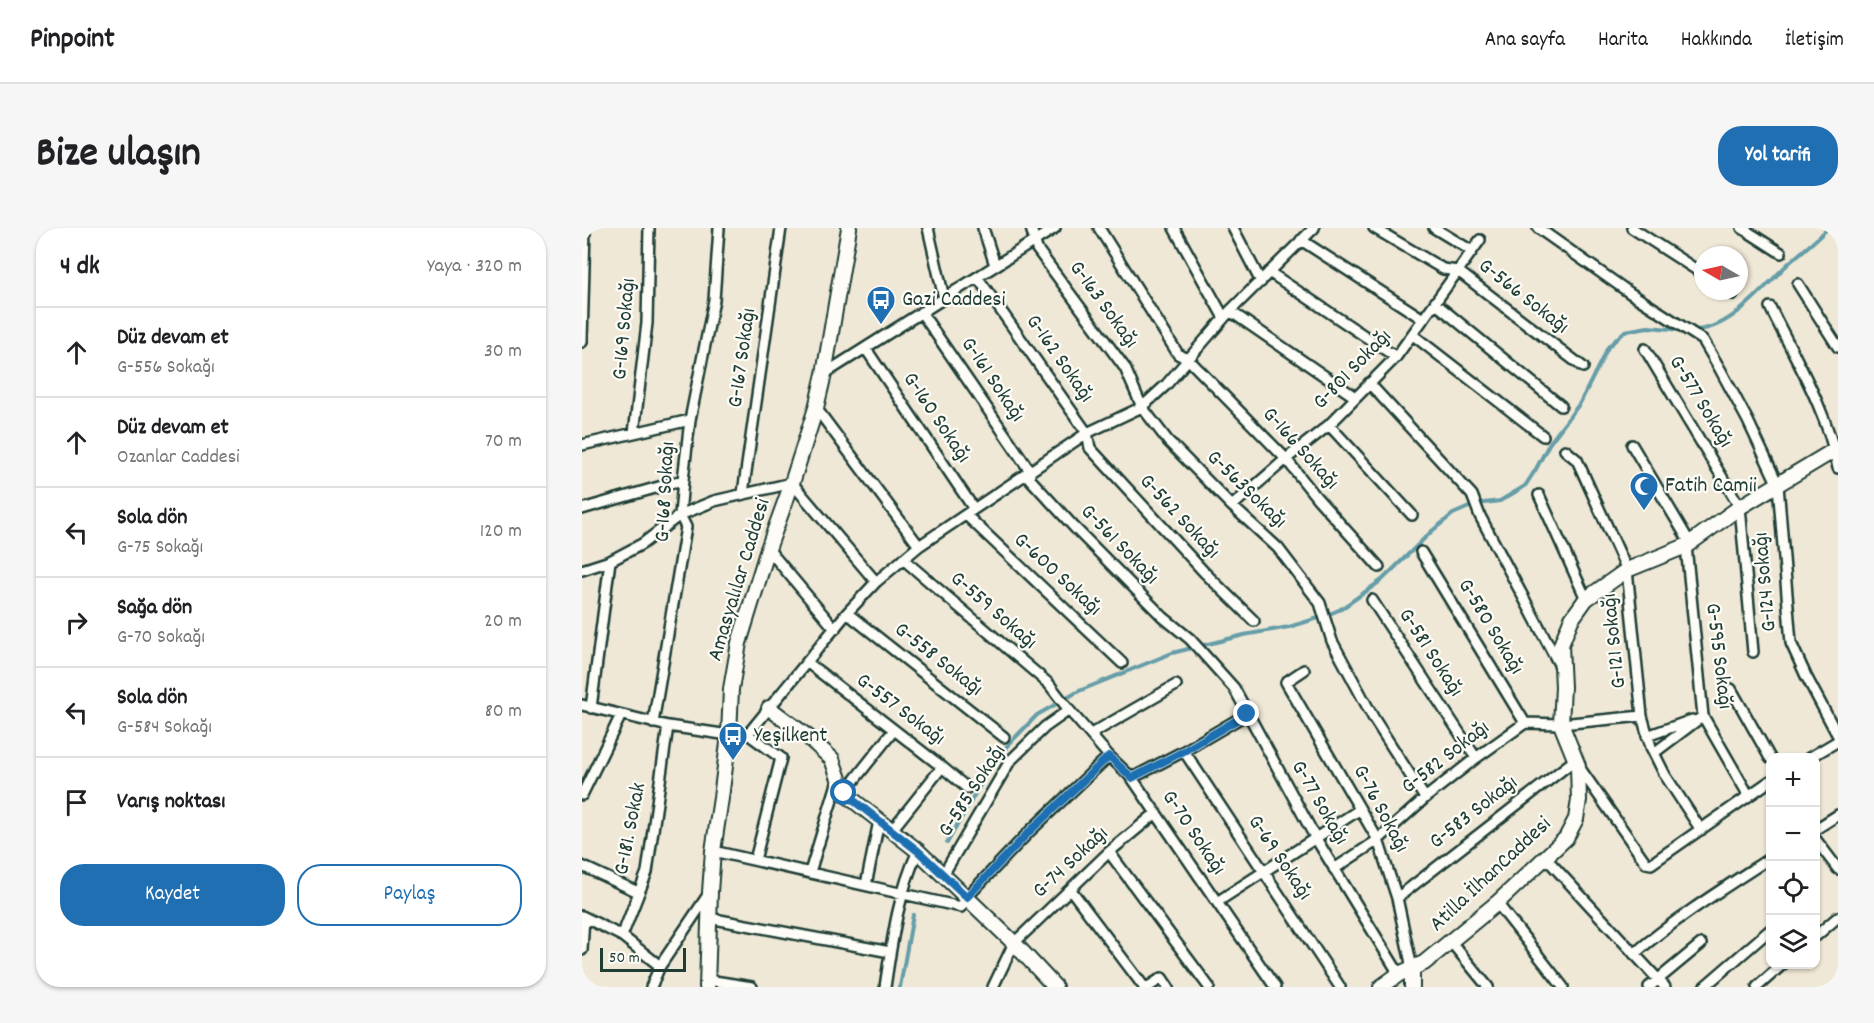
<!DOCTYPE html>
<html lang="tr">
<head>
<meta charset="utf-8">
<style>
  body { margin:0; font-family:Dekko,sans-serif; background:#f6f6f6; color:#202124 }
  .controls { position:absolute; right:18px; bottom:18px; display:grid; overflow:hidden; border-radius:12px; box-shadow:0 2px 4px #0004 }
  .controls button { width:54px; height:54px; display:grid; place-items:center; padding:0; border:0; border-bottom:2px solid #e0e0e0; background:#fff; color:#202124; font:30px sans-serif }
  .compass { position:absolute; left:1112px; top:18px; width:54px; height:54px; border-radius:50%; background:#fff; box-shadow:0 2px 4px #0004; rotate:279deg }
  .scale { position:absolute; left:18px; bottom:15px; width:86px; box-sizing:border-box; padding-left:6px; border:3px solid #1f3d34; border-top:0; font-size:16px; line-height:21px; white-space:nowrap; color:#1f3d34; -webkit-text-stroke:4px #fdfcf7; paint-order:stroke }
  .stop { position:absolute; width:18px; height:18px; margin:-14px; border:4px solid #1f6fb2; border-radius:50%; background:#fff }
  .stop.end { background:#1f6fb2; border-color:#fff; box-shadow:0 2px 6px #0008 }
  .list { margin:0; padding:0; list-style:none }
  h2 { display:flex; justify-content:space-between; align-items:center; height:78px; margin:0; padding:0 24px; font-size:26px }
  h2 small { font-size:20px; font-weight:400; color:#757577 }
  .list li { display:grid; grid-template-columns:39px 1fr auto; gap:18px; align-items:center; box-sizing:border-box; height:90px; padding:0 24px; border-top:2px solid #e0e0e0 }
  .list b { display:block; font-size:22px; white-space:nowrap }
  .list p { margin:0; font-size:20px; white-space:nowrap; color:#757577 }
  .list em { font-size:20px; font-style:normal; color:#757577 }
  .actions { display:flex; gap:12px; padding:18px 24px }
  .actions a { flex:1; padding:14px 0; border:2px solid #1f6fb2; border-radius:24px; text-align:center; font-size:21px; color:#1f6fb2 }
  .actions .main { background:#1f6fb2; color:#fff }
  .icon { flex:none; width:33px; height:33px; fill:none; stroke:currentColor; stroke-width:2; stroke-linecap:round; stroke-linejoin:round }
  .map { position:relative; flex:none; width:1256px; height:759px; overflow:hidden; border-radius:24px }
  header { display:flex; align-items:center; gap:36px; box-sizing:border-box; height:84px; padding:0 30px; background:#fff; border-bottom:2px solid #e0e0e0 }
  header strong { font-size:28px }
  nav { display:flex; gap:33px; margin-inline-start:auto; font-size:21px }
  .intro { display:flex; align-items:center; justify-content:space-between; box-sizing:border-box; height:144px; padding:0 36px }
  h1 { margin:0; font-size:42px }
  .button { padding:15px 27px; border-radius:24px; background:#1f6fb2; color:#fff; font-size:21px; font-weight:700 }
  main { display:flex; gap:36px; padding:0 36px }
  aside { flex:1; background:#fff; border-radius:24px; box-shadow:0 2px 4px #0004 }
  .map>svg:first-child { display:block }
  .lines { fill:none; stroke-linecap:round; stroke-linejoin:round }
  .stream { stroke:#659da8; stroke-width:4 }
  .street-casing { stroke:#1f3d34; stroke-width:14 }
  .secondary-casing { stroke:#1f3d34; stroke-width:18 }
  .street { stroke:#fdfcf7; stroke-width:9 }
  .secondary { stroke:#fdfcf7; stroke-width:14 }
  .route { stroke:#1f6fb2; stroke-width:8 }
  .labels { text-anchor:middle; dominant-baseline:central; stroke-width:4.5; stroke-linejoin:round; paint-order:stroke }
  .street-label { font-size:22px; fill:#1f3d34; stroke:#fdfcf7 }
  .poi-label { font-size:22px; fill:#1f3d34; stroke:#fdfcf7; text-anchor:start }
</style>
</head>
<body>
<header>
<strong>Pinpoint</strong>
<nav><a>Ana sayfa</a><a>Harita</a><a>Hakkında</a><a>İletişim</a></nav>
</header>
<div class="intro"><h1>Bize ulaşın</h1><a class="button">Yol tarifi</a></div>
<main>
<aside>
<h2>4 dk<small>Yaya · 320 m</small></h2>
<ul class="list">
<li><svg class="icon" aria-label="ahead" viewBox="0 0 24 24"><path d="M12 20V5M6 11l6-6 6 6"/></svg><div><b>Düz devam et</b><p>G-556 Sokağı</p></div><em>30 m</em></li>
<li><svg class="icon" aria-label="ahead" viewBox="0 0 24 24"><path d="M12 20V5M6 11l6-6 6 6"/></svg><div><b>Düz devam et</b><p>Ozanlar Caddesi</p></div><em>70 m</em></li>
<li><svg class="icon" aria-label="left" viewBox="0 0 24 24"><path d="M17 20v-9H6M10 6l-5 5 5 5"/></svg><div><b>Sola dön</b><p>G-75 Sokağı</p></div><em>120 m</em></li>
<li><svg class="icon" aria-label="right" viewBox="0 0 24 24"><path d="M7 20v-9h11M14 6l5 5-5 5"/></svg><div><b>Sağa dön</b><p>G-70 Sokağı</p></div><em>20 m</em></li>
<li><svg class="icon" aria-label="left" viewBox="0 0 24 24"><path d="M17 20v-9H6M10 6l-5 5 5 5"/></svg><div><b>Sola dön</b><p>G-584 Sokağı</p></div><em>80 m</em></li>
<li><svg class="icon" aria-label="arrive" viewBox="0 0 24 24"><path d="M6 21V4h12l-3 4 3 4H6"/></svg><div><b>Varış noktası</b></div></li>
</ul>
<div class="actions"><a class="main">Kaydet</a><a>Paylaş</a></div>
</aside>
<div class="map">
<svg width="1256" height="759" viewBox="0 0 1256 759">
  <rect width="100%" height="100%" fill="#f0e8d6"/>
  <filter id="ink" filterUnits="userSpaceOnUse"><feTurbulence type="fractalNoise" baseFrequency=".0167" numOctaves="2"/><feDisplacementMap in="SourceGraphic" scale="12" xChannelSelector="R" yChannelSelector="G"/><feConvolveMatrix kernelMatrix="1 2 1 2 8 2 1 2 1" color-interpolation-filters="sRGB"/></filter>
  <g filter="url(#ink)">
    <g class="lines">
      <!-- stream -->
      <path class="stream" d="M1110 102C1148 104 1183 57 1208 34 1220 23 1234 13 1246 0
        M365 615 406 543 426 517 455 487 497 463 590 425 662 407 707 399 743 388 759 381 800 352 850 303 871 286 894 276 918 273 943 258 954 241 967 216 998 175 1026 119 1043 103 1066 99 1100 102
        M318 759 331 687"/>
      <!-- street casing -->
      <g class="street-casing">
        <path id="street" d="M346 0 362 70
          M401 0 413 37
          M449 0 455 21 543 140 560 179 586 213 650 278 696 320 738 375 750 413 792 491 843 570
          M517 0 596 126 607 132 704 231 735 270 797 339
          M592 0 642 90
          M651 0 679 54
          M792 0 861 41 876 43 1001 139
          M852 0 890 23
          M956 0 1048 65 1121 112 1138 141 1166 193 1196 257 1209 415 1224 448 1256 508
          M1050 0 1121 46
          M1160 0 1199 25
          M719 12 841 91
          M687 44 814 129
          M396 50 505 205 508 220 622 344 672 393
          M1216 56 1256 119
          M1146 63 1151 66
          M853 75 979 178
          M1188 79C1213 130 1246 184 1256 240
          M648 83 773 169
          M339 84 448 243V251L492 299 581 389 608 411 652 460 733 609 817 746
          M831 107 961 208
          M0 114 3 0
          M284 121 392 281
          M1063 121 1158 279 1171 424
          M242 146 473 0
          M787 155 890 267 898 288 979 440
          M234 180 337 318
          M747 197 830 287
          M52 205 65 95 67 0
          M0 217 108 192
          M1050 217 1108 315
          M983 222 995 232 1045 342 1060 488 1069 519 1083 547 1119 602
          M161 265 199 0
          M957 267 1004 371
          M650 278 704 231 747 197 814 129 898 12
          M0 281 101 252
          M384 287 540 435
          M1104 318 1121 488 1167 568
          M186 321 253 401
          M839 324 943 495
          M321 331 467 456 487 482 527 528 550 550 693 759
          M0 342 28 333 60 316 98 287 132 273 210 255 294 354
          M790 372 894 530
          M265 385 422 509
          M226 435 360 539 385 560
          M722 442 704 454 796 612 815 670 830 740
          M1149 461 1188 530
          M0 477 86 498 147 507 166 506 265 385 294 354 337 318 505 205 560 179 584 157 648 83 732 0
          M9 480 28 333
          M71 495 104 299 98 287 101 252 108 192 132 72 137 0
          M166 506 199 530 173 632
          M509 506 594 457
          M1065 508 1110 492
          M602 523 758 759
          M1072 525 1121 488
          M1227 530 1256 513
          M997 539 1064 635 1069 636 1188 553
          M550 550 602 523 665 486
          M262 565 312 502
          M0 567 39 487
          M1234 601 1256 587
          M309 603 360 539
          M1234 612 1256 641
          M131 623 379 679 385 669 447 604 527 528
          M527 624 627 759
          M964 630 1083 759
          M0 638 56 664
          M752 641 796 612 843 570 894 530 943 495 979 496 1060 488
          M228 644 257 549
          M361 647 428 533 463 499 487 482
          M284 657 297 593
          M489 662 562 759
          M815 670 994 531
          M635 674 777 582
          M915 675 981 759
          M0 688 40 708 78 738
          M127 690 308 724
          M40 708 65 644 86 498
          M1234 708 1256 689
          M869 714 906 759
          M0 722 2 689
          M1052 726C1094 690 1142 660 1188 630
          M126 752 170 759
          M69 759 78 738 128 664
          M303 759C310 713 316 666 336 623
          M411 759 432 715 527 624 574 585
          M566 759 580 750 586 759
          M1067 759 1119 716
          M1122 759 1188 702
          M1175 759 1201 736"/>
      </g>
      <!-- secondary casing -->
      <g class="secondary-casing">
        <path id="secondary" d="M187 480 226 509 250 531 262 565 336 623 432 715 473 759
          M830 740V759
          M125 759 128 664 131 623 139 570 147 507 149 461 157 415 186 321 210 255 234 180 242 146 267 0
          M799 759 817 746 842 735 915 675 984 610 994 591 997 572 996 538 979 496 981 459 979 417 989 392 1004 371 1045 342 1104 318 1158 279 1256 220"/>
      </g>
      <!-- street -->
      <use href="#street" class="street"/>
      <!-- secondary -->
      <use href="#secondary" class="secondary"/>
    </g>
  </g>
  <g class="lines" filter="url(#ink)">
    <!-- route -->
    <path class="route" d="M262 565 336 623 385 669 447 604 527 528 550 550 602 523 665 486"/>
  </g>
  <!-- icons -->
  <defs>
    <g id="bus-pin" transform="scale(1.5)"><path d="M0 17L-7.5 6A9.5 9.5 0 1 1 7.5 6Z" fill="#1f6fb2" stroke="#fdfcf7"/><path d="M-5-6H5V4H4V6H2V4H-2V6H-4V4H-5ZM-3.5-4V0h7V-4ZM-3.5 1.2v1.5H-2V1.2ZM2 1.2v1.5H3.5V1.2Z" fill="#fff"/></g>
    <g id="mosque-pin" transform="scale(1.5)"><path d="M0 17L-7.5 6A9.5 9.5 0 1 1 7.5 6Z" fill="#1f6fb2" stroke="#fdfcf7"/><path d="M3.5-4.9A6 6 0 1 0 3.5 4.9A5 5 0 1 1 3.5-4.9Z" fill="#fff"/></g>
  </defs>
  <g fill-rule="evenodd">
    <use href="#bus-pin" x="299" y="72"/>
    <use href="#mosque-pin" x="1062" y="258"/>
    <use href="#bus-pin" x="151" y="508"/>
  </g>
  <g class="labels">
    <!-- street labels -->
    <g class="street-label">
      <text transform="translate(941 69) rotate(38)">G-566 Sokağı</text>
      <text transform="translate(521 77) rotate(54)">G-163 Sokağı</text>
      <text transform="translate(43 101) rotate(-85)">G-169 Sokağı</text>
      <text transform="translate(161 130) rotate(-82)">G-167 Sokağı</text>
      <text transform="translate(477 131) rotate(55)">G-162 Sokağı</text>
      <text transform="translate(771 142) rotate(-46)">G-801 Sokağı</text>
      <text transform="translate(410 152) rotate(56)">G-161 Sokağı</text>
      <text transform="translate(1118 174) rotate(59)">G-577 Sokağı</text>
      <text transform="translate(354 190) rotate(56)">G-160 Sokağı</text>
      <text transform="translate(718 221) rotate(48)">G-166 Sokağı</text>
      <text transform="translate(664 262) rotate(44)">G-563Sokağı</text>
      <text transform="translate(84 264) rotate(-87)">G-168 Sokağı</text>
      <text transform="translate(597 289) rotate(47)">G-562 Sokağı</text>
      <text transform="translate(537 317) rotate(46)">G-561 Sokağı</text>
      <text transform="translate(475 347) rotate(43)">G-600 Sokağı</text>
      <text transform="translate(158 352) rotate(-73)">Amasyalılar Caddesi</text>
      <text transform="translate(1184 354) rotate(-95)">G-124 Sokağı</text>
      <text transform="translate(411 383) rotate(41)">G-559 Sokağı</text>
      <text transform="translate(908 399) rotate(59)">G-580 Sokağı</text>
      <text transform="translate(1033 413) rotate(-96)">G-121 Sokağı</text>
      <text transform="translate(848 425) rotate(57)">G-581 Sokağı</text>
      <text transform="translate(1136 428) rotate(83)">G-595 Sokağı</text>
      <text transform="translate(356 432) rotate(38)">G-558 Sokağı</text>
      <text transform="translate(318 482) rotate(37)">G-557 Sokağı</text>
      <text transform="translate(864 530) rotate(-38)">G-582 Sokağı</text>
      <text transform="translate(391 563) rotate(-57)">G-585 Sokağı</text>
      <text transform="translate(737 575) rotate(60)">G-77 Sokağı</text>
      <text transform="translate(798 581) rotate(62)">G-76 Sokağı</text>
      <text transform="translate(892 585) rotate(-38)">G-583 Sokağı</text>
      <text transform="translate(49 601) rotate(-79)">G-181. Sokak</text>
      <text transform="translate(611 605) rotate(56)">G-70 Sokağı</text>
      <text transform="translate(697 630) rotate(56)">G-69 Sokağı</text>
      <text transform="translate(489 635) rotate(-43)">G-74 Sokağı</text>
      <text transform="translate(909 647) rotate(-43)">Atilla İlhanCaddesi</text>
    </g>
    <!-- poi labels -->
    <g class="poi-label">
      <text x="320" y="72">Gazi Caddesi</text>
      <text x="1083" y="258">Fatih Camii</text>
      <text x="172" y="508">Yeşilkent</text>
    </g>
  </g>
</svg>
<div class="controls">
<button>+</button>
<button>−</button>
<button><svg class="icon" aria-label="locate" viewBox="0 0 24 24"><circle cx="12" cy="12" r="6"/><path d="M12 2v4M12 18v4M2 12h4M18 12h4"/></svg></button>
<button><svg class="icon" aria-label="layers" viewBox="0 0 24 24"><path d="M12 4l9 5-9 5-9-5zM3 14l9 5 9-5"/></svg></button>
</div>
<svg class="compass" viewBox="-18 -18 36 36"><path d="M0-13l5 13h-10z" fill="#e53935"/><path d="M0 13l5-13h-10z" fill="#757577"/></svg>
<div class="scale">50 m</div>
<div class="stop" style="left:262px;top:565px"></div>
<div class="stop end" style="left:665px;top:486px"></div>
</div>
</main>
</body>
</html>
